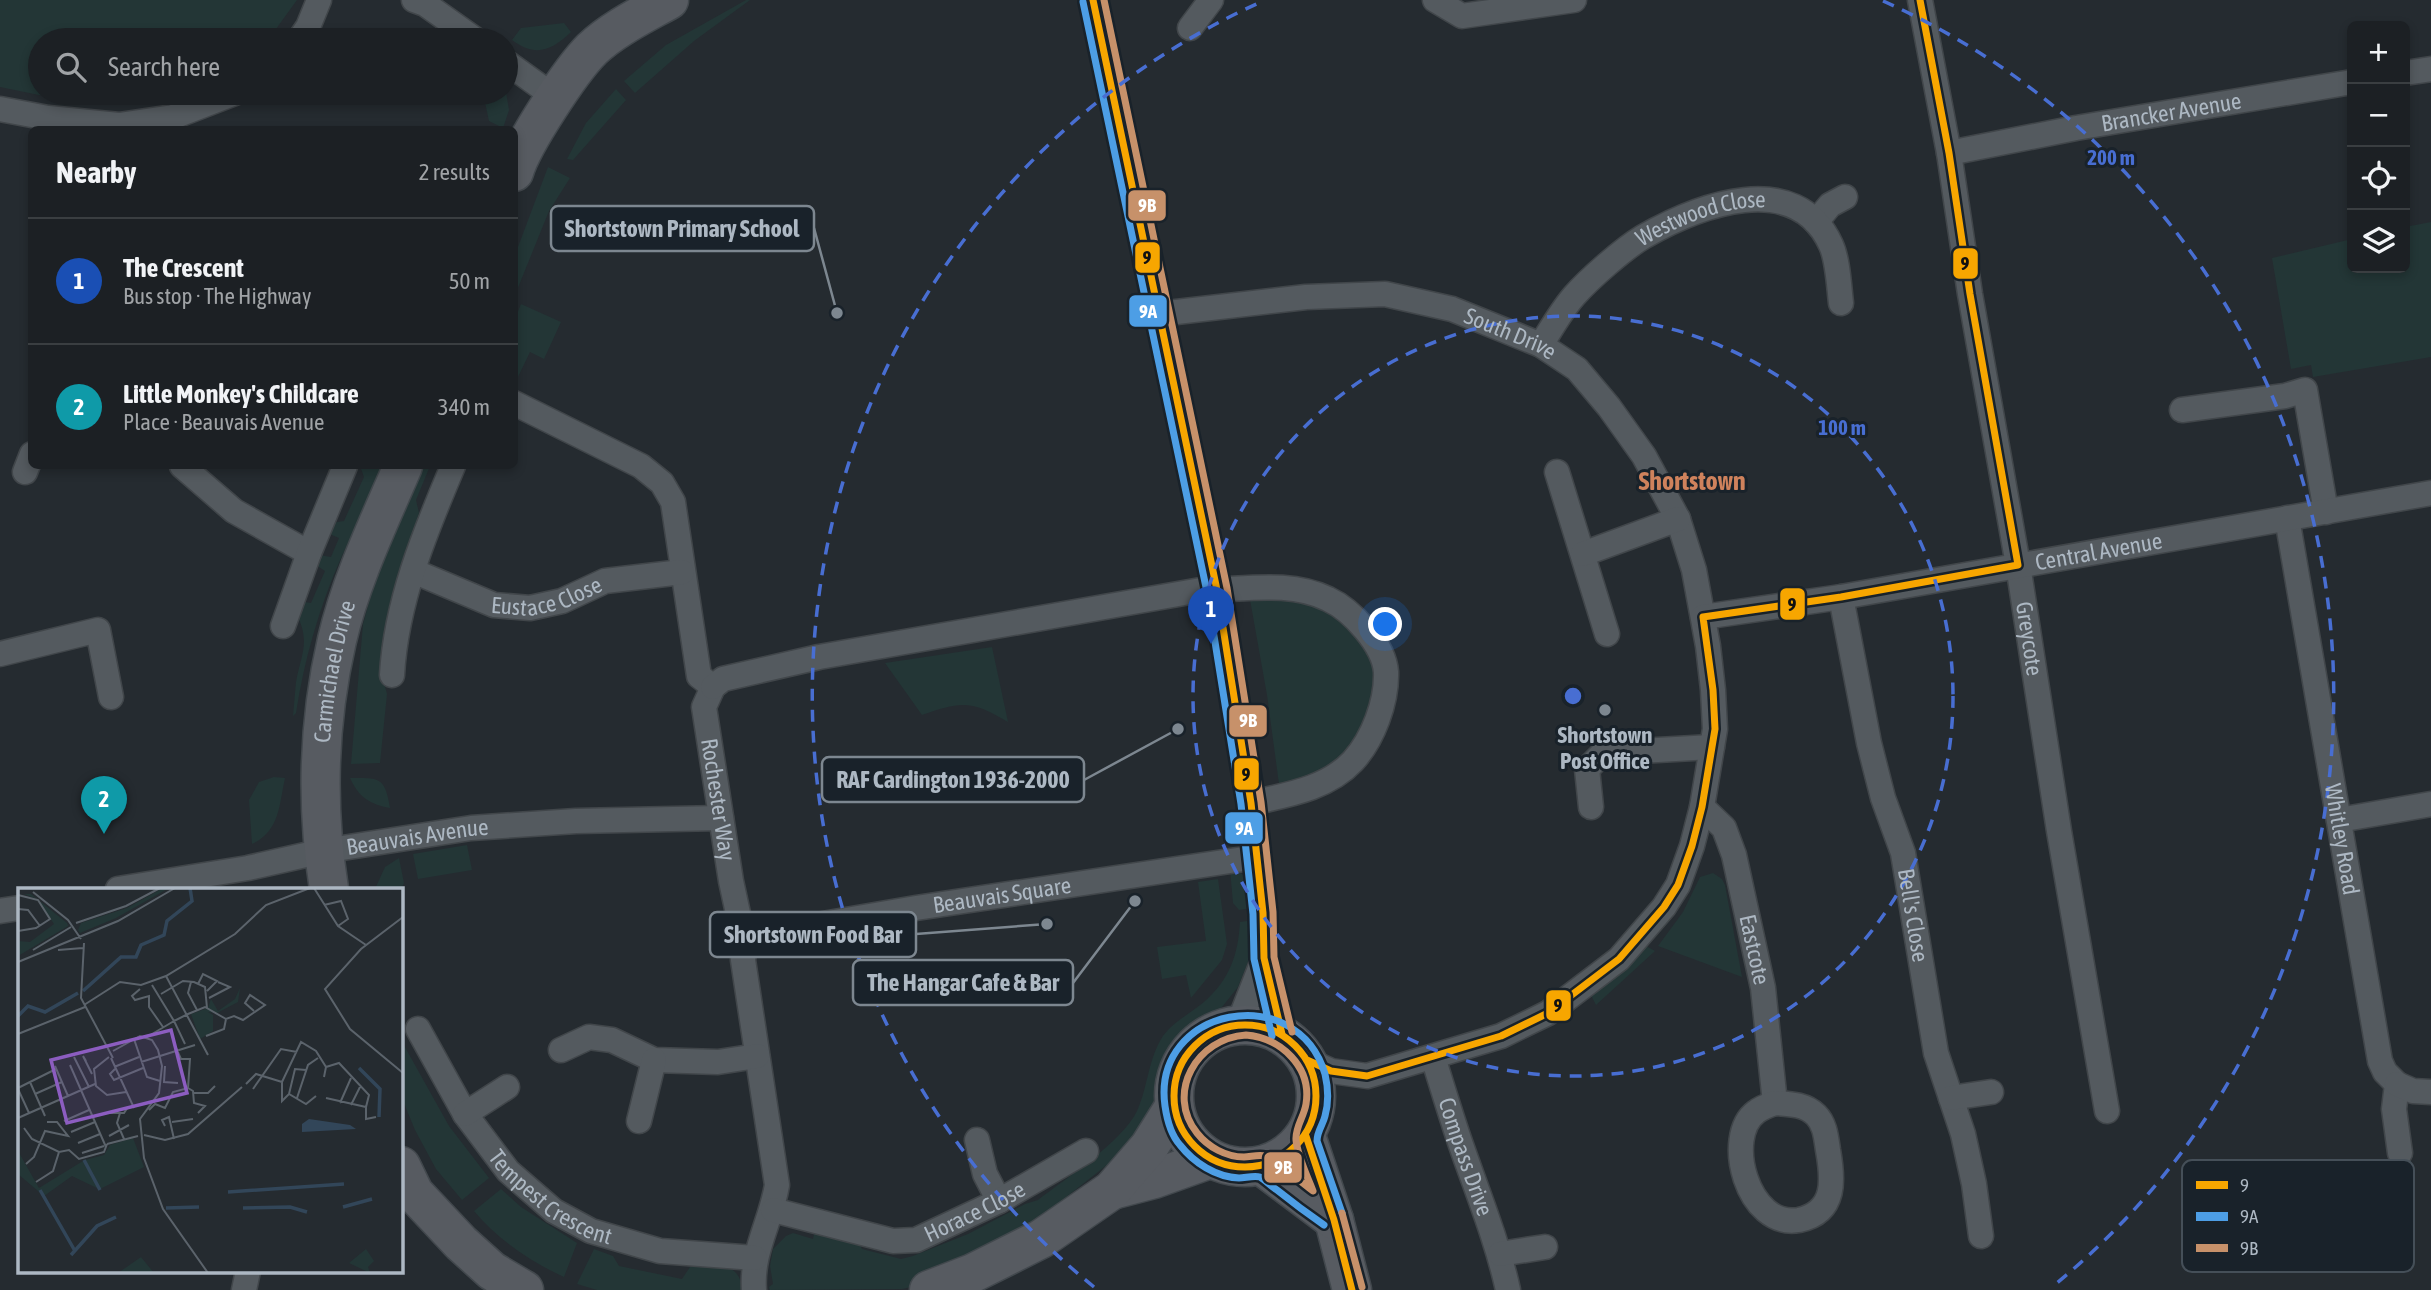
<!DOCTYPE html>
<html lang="en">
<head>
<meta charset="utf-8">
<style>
  body { margin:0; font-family:"Asap Condensed",sans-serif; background:#292d31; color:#f1f3f6 }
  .controls { position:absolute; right:21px; top:21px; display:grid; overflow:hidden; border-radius:10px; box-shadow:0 4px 10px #0003 }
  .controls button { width:63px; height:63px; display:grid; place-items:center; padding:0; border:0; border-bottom:2px solid #3a3e41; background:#1c2024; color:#f1f3f6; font:35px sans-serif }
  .you { position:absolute; left:1386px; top:625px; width:24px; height:24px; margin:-18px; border:5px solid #fff; border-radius:50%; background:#1a73e8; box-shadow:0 0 0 10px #1a73e833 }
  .badge { display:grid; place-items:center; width:46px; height:46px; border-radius:50%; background:#db2777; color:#fff; font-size:23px; font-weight:700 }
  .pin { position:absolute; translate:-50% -58px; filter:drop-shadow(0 2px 4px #0008) }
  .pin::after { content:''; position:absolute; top:37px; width:24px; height:21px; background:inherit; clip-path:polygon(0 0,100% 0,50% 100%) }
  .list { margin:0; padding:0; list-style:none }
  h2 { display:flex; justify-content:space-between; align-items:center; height:91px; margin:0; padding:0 28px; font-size:30px }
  h2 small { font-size:23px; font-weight:400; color:#a0a3a6 }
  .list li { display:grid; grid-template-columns:46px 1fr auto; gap:21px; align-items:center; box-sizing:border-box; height:126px; padding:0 28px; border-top:2px solid #3a3e41 }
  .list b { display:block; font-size:26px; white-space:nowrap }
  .list p { margin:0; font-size:23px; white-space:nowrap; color:#a0a3a6 }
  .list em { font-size:23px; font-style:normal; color:#a0a3a6 }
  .icon { flex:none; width:38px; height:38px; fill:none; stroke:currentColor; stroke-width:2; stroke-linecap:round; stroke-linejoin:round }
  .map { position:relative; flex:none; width:2431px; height:1290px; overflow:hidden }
  .search { position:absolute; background:#1c2024; box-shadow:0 4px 10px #0003; left:28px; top:28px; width:490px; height:77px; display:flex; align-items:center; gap:18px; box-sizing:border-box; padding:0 24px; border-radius:38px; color:#a0a3a6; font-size:26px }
  .panel { position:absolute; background:#1c2024; box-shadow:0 4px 10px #0003; left:28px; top:126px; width:490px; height:343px; border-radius:10px }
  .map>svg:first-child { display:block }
  .green { fill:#233636 }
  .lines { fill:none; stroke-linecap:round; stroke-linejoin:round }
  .minor-casing { stroke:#41464a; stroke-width:27 }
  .primary-casing { stroke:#42484d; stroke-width:41 }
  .minor { stroke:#545a5f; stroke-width:24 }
  .primary { stroke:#575b61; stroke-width:38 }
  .bus-1-casing { stroke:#19222a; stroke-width:12 }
  .bus-2-casing { stroke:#19222a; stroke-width:12 }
  .bus-3-casing { stroke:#19222a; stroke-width:12 }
  .bus-1 { stroke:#f7a600; stroke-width:7 }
  .bus-2 { stroke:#4d9ee5; stroke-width:7 }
  .bus-3 { stroke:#c7916a; stroke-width:7 }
  .ring { fill:none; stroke:#486ed2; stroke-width:3.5; stroke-dasharray:12 9 }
  .poi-dot { fill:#7d8790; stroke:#19222a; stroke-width:2.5 }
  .labels { text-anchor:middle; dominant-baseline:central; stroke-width:6; stroke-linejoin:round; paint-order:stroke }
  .street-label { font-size:23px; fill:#adb8c3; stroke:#19222a }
  .poi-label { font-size:23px; font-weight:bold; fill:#adb8c3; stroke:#19222a }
  .quarter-label { font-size:26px; font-weight:bold; fill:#cf825c; stroke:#19222a }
  .inset-river { fill:none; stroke:#324659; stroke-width:3.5 }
  .inset-road { fill:none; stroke:#5b636b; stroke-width:2 }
  .view { fill:#8c5dc0; fill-opacity:0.15; stroke:#8c5dc0; stroke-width:3.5 }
  .inset-edge { fill:none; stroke:#adb8c3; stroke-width:3.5 }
  .key { fill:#19222a; stroke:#454f58; stroke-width:2 }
  .key-label { font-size:19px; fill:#adb8c3 }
  .centre { fill:#486ed2; stroke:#19222a; stroke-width:3.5 }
  .ring-label { font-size:21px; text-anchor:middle; font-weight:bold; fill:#486ed2; stroke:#19222a; stroke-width:6; stroke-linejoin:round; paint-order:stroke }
  .leader { fill:none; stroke:#7d8790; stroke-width:2.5 }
  .callout-dot { fill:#7d8790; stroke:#19222a; stroke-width:2.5 }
  .callout { fill:#19222a; stroke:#7d8790; stroke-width:2.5 }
  .callout-label { font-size:24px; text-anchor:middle; font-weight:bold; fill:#adb8c3 }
  .line-badge { stroke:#19222a; stroke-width:2.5 }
  .badge-label { font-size:19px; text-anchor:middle; font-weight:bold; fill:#fff }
  .pale-badge-label { font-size:19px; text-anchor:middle; font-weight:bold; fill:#111 }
</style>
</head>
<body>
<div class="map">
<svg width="2431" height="1290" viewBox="0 0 2431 1290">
  <rect width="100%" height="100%" fill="#252b30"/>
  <!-- green -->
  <path class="green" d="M0 0H297L268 40H40V93H179L121 102 39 95 0 87Z
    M746 0H750L694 41 635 93 624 81 666 45Z
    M564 23 571 32C552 50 536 58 512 40L521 28Z
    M616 89 626 100 573 160 567 159 586 123Z
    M506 92 509 110 503 128 489 121 483 93Z
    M548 167 570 178 549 211 515 295V255Z
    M2431 222V357L2313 377 2311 365 2291 369 2272 258 2352 239V268H2405V227Z
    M521 304 561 322 544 359 530 352 515 383V319Z
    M360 466H384C372 497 355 527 341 558 319 608 304 660 296 713L293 716C294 705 295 693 296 682 301 654 311 642 296 613L299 601 311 603 325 571 316 565 319 555 331 557 339 538 327 533 331 523 344 521 364 477Z
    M422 466H430L416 500 419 513 400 573 381 672 387 694 380 763 351 764 363 624 376 577Z
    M1249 594C1283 599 1318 601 1346 623 1359 633 1371 651 1375 668 1383 699 1354 754 1326 769 1312 777 1294 780 1279 784L1267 695Z
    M992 647 1008 722C972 700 961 701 922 715L885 663Z
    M274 777 285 778C279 805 280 831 252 844L249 800 259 782Z
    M350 778C380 778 385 777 390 808 370 804 359 798 350 778Z
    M467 845 472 870 418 879 413 854Z
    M399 858 404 883 401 889H375L385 867Z
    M1230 869C1252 874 1250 888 1252 908L1239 910 1233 903Z
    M1713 873 1722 879 1725 885 1742 977 1658 946 1683 912 1700 877Z
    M1218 879 1227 944 1222 960 1191 998 1186 975 1162 979 1157 947 1206 941 1198 882Z
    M1253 920 1252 952 1238 987 1222 1007 1179 1044 1163 1072 1156 1106 1122 1153 1017 1236 929 1283 902 1289 770 1290 769 1287 773 1284 770 1266 773 1249 786 1236 793 1233 813 1239 815 1230 857 1239 862 1249 901 1259 913 1256 968 1234 1025 1204 1038 1200C1065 1179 1123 1141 1137 1111 1148 1087 1148 1059 1163 1036 1173 1022 1191 1013 1204 1002 1230 979 1238 955 1240 922Z
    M1646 946 1655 951 1596 1005 1591 995Z
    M401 1040 449 1126 489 1178 462 1200 436 1169 415 1130 401 1096Z
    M501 1189 521 1207 577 1243 564 1277C531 1262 498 1240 474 1211Z
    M594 1249 613 1256 619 1266 682 1279 692 1264C715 1266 741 1261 742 1290H597L577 1284Z"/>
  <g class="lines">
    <!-- minor casing -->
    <g class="minor-casing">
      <g id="minor">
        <path d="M414 0 425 4 476 40"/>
        <path d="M1093 0 1217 590 1251 803 1263 913 1264 958 1282 1034"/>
        <path d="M1435 0 1462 16 1574 0"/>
        <path id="s1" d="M1920 0 1949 153 1970 294 2018 565 2059 831 2107 1111"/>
        <path d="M1190 28 1211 0"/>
        <path d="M299 40 308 27 319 0"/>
        <path d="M506 62 556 98"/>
        <path d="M2405 73 2431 69"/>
        <path d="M0 109 48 118 119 125 173 117 235 93"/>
        <path id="s2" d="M1949 153 2076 128 2352 82"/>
        <path d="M1816 222 1830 205 1845 197"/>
        <path id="s3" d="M1159 314 1306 297 1385 294 1452 309 1541 345 1577 369 1609 407 1644 456 1678 519 1694 570 1708 646 1713 690 1715 729 1702 807 1692 846 1678 885 1664 907 1619 959 1548 1013 1501 1036 1367 1076 1331 1071 1307 1060"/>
        <path id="s4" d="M1541 345C1551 329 1561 311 1574 296 1589 279 1623 249 1643 237 1697 206 1796 167 1831 245 1838 260 1839 287 1841 303"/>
        <path id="s5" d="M514 403 641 466 662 483 673 502 699 676 713 687 704 707 731 881 739 918 747 929 743 960 777 1185C771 1222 751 1252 754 1290"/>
        <path d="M2182 410 2285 396 2305 390 2326 512"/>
        <path d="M182 466 234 511 309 553"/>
        <path d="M25 472 32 454"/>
        <path d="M1557 472 1607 634"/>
        <path id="s6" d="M2287 518 2380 1061 2385 1072 2397 1084 2394 1109 2400 1153"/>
        <path d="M1583 554 1678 519"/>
        <path id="s7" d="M413 571 494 605 530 608 562 601 605 581 682 572"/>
        <path id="s8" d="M1841 597 1869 743 1883 798 1903 853 1936 1053 1963 1134 1974 1184 1981 1236"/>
        <path id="s9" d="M1703 617 1841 597 2431 493"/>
        <path d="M283 626 309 553 345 466"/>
        <path d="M0 654 98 630 111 697"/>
        <path d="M392 675C396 602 425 532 453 466"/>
        <path d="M713 687 723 679 819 657 1201 590C1243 590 1289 580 1328 599 1352 610 1384 645 1386 672 1387 702 1373 739 1353 761 1327 789 1286 795 1251 803"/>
        <path d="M1591 807 1587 769 1603 753 1712 747"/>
        <path id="s10" d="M1702 807 1724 828 1734 855 1763 988 1775 1103"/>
        <path d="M2339 820 2431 804"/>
        <path id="s11" d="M118 889 248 868 323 851 471 828 576 821 721 818"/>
        <path d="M0 911 19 908"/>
        <path id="s12" d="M747 929 756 933H770L916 908 1257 857"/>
        <path d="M1238 1025 1264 958"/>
        <path id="s13" d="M418 1029 465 1114 508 1171 554 1211 591 1231 660 1251 755 1258"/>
        <path d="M561 1050 589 1037 612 1040 654 1060 718 1062 757 1056"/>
        <path id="s14" d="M1433 1057C1442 1086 1451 1116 1461 1145 1478 1194 1497 1240 1508 1290"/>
        <path d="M2397 1084 2413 1091 2431 1092"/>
        <path d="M1951 1098 1991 1092"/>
        <path d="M1775 1103C1789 1104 1805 1104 1816 1115 1825 1124 1826 1137 1828 1150 1833 1178 1837 1212 1799 1220 1747 1229 1723 1136 1756 1112 1761 1108 1769 1105 1775 1103Z"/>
        <path d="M465 1114 507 1087"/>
        <path d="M639 1121 654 1060"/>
        <path d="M977 1140 985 1174 999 1201"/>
        <path id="s15" d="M773 1210 893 1241 916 1240 999 1201 1086 1151"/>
        <path d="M1500 1254 1545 1247"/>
        <path d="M244 1290 248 1271"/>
      </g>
    </g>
    <!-- primary casing -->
    <g class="primary-casing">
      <g id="primary">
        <path d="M514 172C522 144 571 70 592 49 613 29 644 14 669 0"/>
        <path id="s16" d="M329 889C316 807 318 722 337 640 351 580 379 522 403 466"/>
        <circle cx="1245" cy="1096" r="71"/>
        <path d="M1306 1136 1334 1220 1352 1290"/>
        <path d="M401 1166 414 1193 461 1243 492 1271 524 1290"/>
        <path d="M1262 1166 1334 1220"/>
        <path d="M1112 1190 1154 1179 1210 1159"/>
        <path d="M929 1290 973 1273 1041 1239 1112 1190 1149 1147 1174 1107"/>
      </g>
    </g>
    <!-- minor -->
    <use href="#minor" class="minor"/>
    <!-- primary -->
    <use href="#primary" class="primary"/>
    <!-- bus-1 casing -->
    <g class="bus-1-casing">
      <path id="bus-1" d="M1093 0 1217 590 1251 803 1263 913 1264 958 1282 1034
        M1174 1096a71 71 0 1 1 142 0a71 71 0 1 1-142 0Z
        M1307 1060 1331 1071 1367 1076 1501 1036 1548 1013 1619 959 1664 907 1678 885 1692 846 1702 807 1715 729 1713 690 1703 617 1841 597 2018 565 1970 294 1949 153 1920 0
        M1306 1136 1334 1220 1352 1290"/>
    </g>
    <!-- bus-2 casing -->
    <g class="bus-2-casing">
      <path id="bus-2" d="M1083 2 1207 592 1241 804 1253 914 1254 959 1272 1036
        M1324 1225C1308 1214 1292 1202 1277 1190 1272 1187 1265 1180 1260 1177 1254 1175 1245 1178 1239 1178 1216 1177 1194 1163 1180 1145 1171 1135 1167 1120 1165 1106 1151 1007 1297 979 1325 1074 1328 1087 1329 1102 1325 1116 1323 1125 1317 1131 1317 1141L1342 1213"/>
    </g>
    <!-- bus-3 casing -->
    <g class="bus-3-casing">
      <path id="bus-3" d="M1104 0 1227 588 1261 802 1273 912 1274 957 1292 1032
        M1246 1035C1281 1038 1312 1067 1306 1104 1304 1117 1295 1127 1296 1140 1298 1158 1307 1175 1313 1191 1302 1183 1276 1160 1265 1156 1259 1154 1250 1157 1244 1157 1226 1157 1208 1147 1197 1133 1165 1093 1197 1038 1246 1035Z
        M1342 1213 1362 1287"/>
    </g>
    <!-- bus-1 -->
    <use href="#bus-1" class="bus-1"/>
    <!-- bus-2 -->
    <use href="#bus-2" class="bus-2"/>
    <!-- bus-3 -->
    <use href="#bus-3" class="bus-3"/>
  </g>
  <!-- distance rings -->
  <g class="ring">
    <circle cx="1573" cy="696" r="380"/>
    <path d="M1094 1287A761 761 0 0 1 1263 1M1883 1A761 761 0 0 1 2052 1287"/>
  </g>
  <!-- markers -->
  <circle class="poi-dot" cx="1605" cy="710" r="7"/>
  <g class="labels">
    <!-- street labels -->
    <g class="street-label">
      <text stroke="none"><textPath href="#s2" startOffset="226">Brancker Avenue</textPath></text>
      <text stroke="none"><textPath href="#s4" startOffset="212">Westwood Close</textPath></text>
      <text stroke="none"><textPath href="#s3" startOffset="359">South Drive</textPath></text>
      <text stroke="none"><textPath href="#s9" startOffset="401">Central Avenue</textPath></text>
      <text stroke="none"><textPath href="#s7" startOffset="142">Eustace Close</textPath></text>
      <text stroke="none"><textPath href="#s1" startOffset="648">Greycote</textPath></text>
      <text stroke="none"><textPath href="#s16" startOffset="219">Carmichael Drive</textPath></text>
      <text stroke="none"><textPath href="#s5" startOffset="500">Rochester Way</textPath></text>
      <text stroke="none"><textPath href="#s11" startOffset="304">Beauvais Avenue</textPath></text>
      <text stroke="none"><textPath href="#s6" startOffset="326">Whitley Road</textPath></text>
      <text stroke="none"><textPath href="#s12" startOffset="259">Beauvais Square</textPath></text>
      <text stroke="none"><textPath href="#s8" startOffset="327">Bell's Close</textPath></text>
      <text stroke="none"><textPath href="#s10" startOffset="156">Eastcote</textPath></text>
      <text stroke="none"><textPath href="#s14" startOffset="105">Compass Drive</textPath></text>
      <text stroke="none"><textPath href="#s13" startOffset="219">Tempest Crescent</textPath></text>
      <text stroke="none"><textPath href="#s15" startOffset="212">Horace Close</textPath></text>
    </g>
    <!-- poi labels -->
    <g class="poi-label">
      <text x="1605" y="735">Shortstown<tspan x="1605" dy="26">Post Office</tspan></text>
    </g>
    <!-- quarter labels -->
    <g class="quarter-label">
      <text x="1692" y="481">Shortstown</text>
    </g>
  </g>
  <!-- overview -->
  <g transform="translate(18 888)">
    <rect width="385" height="385" fill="#252b30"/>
    <path d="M145 0H151L98 30 62 45 60 42 63 35 109 20ZM6 6H13L49 35 50 38 0 68V53L12 54 36 36 19 11ZM222 100 220 114 199 125 190 124 195 127V143L182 151 173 126 190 120 193 111 200 123 217 111ZM115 250 126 279 82 301 67 272 86 267 92 257ZM0 263 21 300 65 273 81 301 54 288 26 308 0 286ZM348 361 356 373 350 379 352 385 331 375ZM123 369 136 385H100Z" fill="#233636"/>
    <path d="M291 231 332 237 338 241 284 244V236Z" fill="#324659"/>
    <path class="inset-river" d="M65 103 103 69H118L123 57 146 47 149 33 174 13 172 0M0 128 10 118 27 124 60 105M341 180 362 201 361 229M66 272 82 302M22 302 57 363M210 304 326 296M325 319 354 311M148 320 181 319M225 320 272 319 289 324M53 367 79 338 98 329"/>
    <path class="inset-road" d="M296 0 320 38 348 57M15 4 50 32 63 51M0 7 20 12 32 31 18 40 0 43M306 17 323 13 330 31 320 38M0 21 10 22 22 38M385 29 343 61 307 101 332 141 385 185M58 35 108 18 142 0M66 55 63 110 95 170M15 62 53 39M40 62 65 60M0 74 100 33 157 0M148 88 190 167M173 94 170 105 179 122M180 96 185 86 199 93 189 103M122 101 114 108 117 112 131 108V119L145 139M143 106 165 93 176 94 187 99 189 120M191 110 212 99 200 94M66 117 102 94 123 97 148 88 217 46 248 17 292 0M0 146 67 119M188 148 206 141 208 131M129 149 156 133 134 97M116 151 129 189 142 193M167 156 156 133 170 126 187 119 208 131 216 128 225 132 247 117 232 107 227 115 236 123M158 160 163 171H172L170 200M95 163 122 148 134 152 140 162 144 178 141 205 122 231 126 270 145 321 190 385M56 169 71 199M91 169 76 181 78 198 89 207 108 204M93 170 116 220M68 173 65 168 74 186M123 174 177 157M52 177 88 259M37 178 50 208M147 178 146 194 160 195M96 179 121 169M97 181 92 186 96 192 125 180M12 194 27 228M264 194V213L271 206 288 216 298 208M228 196 238 186 264 194 283 154 298 163 308 179 306 189M0 200 38 181M0 201 11 225M235 201 263 161 279 164M175 205H190L197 198M17 206 44 194M271 206 277 181 288 182M279 210 290 177 300 170M308 210 348 219 351 207 321 175 308 179M322 215 333 190M333 217 343 197M348 219V231L358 229M131 222 137 216 147 220 155 204 170 200 175 203 176 215 187 218 180 225M91 225H106L110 219M102 225 99 235 106 251M0 230 77 196M46 233 71 222M154 234 175 231M147 238 144 232 151 229 156 251M6 240 14 251 41 264 51 262 61 271 86 264 89 256M53 244 77 234M126 247 147 252 170 246 224 199M91 248 111 237M60 255 82 246M89 256 120 248M64 265 86 258M8 276 16 269 27 243 50 248 39 234H29M18 294 35 283 41 264"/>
    <path class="view" d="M153 142 169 205 49 235 33 172Z"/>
    <rect width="385" height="385" class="inset-edge"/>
  </g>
  <!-- legend -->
  <rect x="2182" y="1160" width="232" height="112" rx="10" class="key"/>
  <rect x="2196" y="1181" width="32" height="8" fill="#f7a600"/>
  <rect x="2196" y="1212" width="32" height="9" fill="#4d9ee5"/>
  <rect x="2196" y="1244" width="32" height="8" fill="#c7916a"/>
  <g class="key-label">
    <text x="2240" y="1192">9</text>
    <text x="2240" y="1223">9A</text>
    <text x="2240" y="1255">9B</text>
  </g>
  <circle cx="1573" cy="696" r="10" class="centre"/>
  <g class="ring-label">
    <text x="2111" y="165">200 m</text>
    <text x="1842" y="435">100 m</text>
  </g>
  <!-- callouts -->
  <path class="leader" d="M837 313L814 228M1178 729L1084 780M1047 924L916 934M1135 901L1073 983"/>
  <g class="callout-dot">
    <circle cx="837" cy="313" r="7"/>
    <circle cx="1178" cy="729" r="7"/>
    <circle cx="1047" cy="924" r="7"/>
    <circle cx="1135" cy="901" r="7"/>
  </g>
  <g class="callout">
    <rect x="551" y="206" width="263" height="45" rx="7"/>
    <rect x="822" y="757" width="262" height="45" rx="7"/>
    <rect x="710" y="912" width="206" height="45" rx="7"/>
    <rect x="853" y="960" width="220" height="45" rx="7"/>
  </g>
  <g class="callout-label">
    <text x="682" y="237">Shortstown Primary School</text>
    <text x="953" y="788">RAF Cardington 1936-2000</text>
    <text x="813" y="943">Shortstown Food Bar</text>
    <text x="963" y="991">The Hangar Cafe &amp; Bar</text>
  </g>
  <g class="line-badge">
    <rect x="1127" y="189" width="40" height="33" rx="7" fill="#c7916a"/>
    <rect x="1134" y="241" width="27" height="33" rx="7" fill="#f7a600"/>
    <rect x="1952" y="247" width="27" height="33" rx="7" fill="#f7a600"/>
    <rect x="1128" y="294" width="40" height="34" rx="7" fill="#4d9ee5"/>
    <rect x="1779" y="587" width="27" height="34" rx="7" fill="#f7a600"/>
    <rect x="1228" y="704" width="40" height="34" rx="7" fill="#c7916a"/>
    <rect x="1233" y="757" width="27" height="34" rx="7" fill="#f7a600"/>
    <rect x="1224" y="811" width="40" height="34" rx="7" fill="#4d9ee5"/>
    <rect x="1545" y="989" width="27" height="33" rx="7" fill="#f7a600"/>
    <rect x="1263" y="1151" width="40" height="33" rx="7" fill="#c7916a"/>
  </g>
  <g class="badge-label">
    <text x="1147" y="212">9B</text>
    <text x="1148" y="318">9A</text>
    <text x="1248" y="727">9B</text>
    <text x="1244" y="835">9A</text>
    <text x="1283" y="1174">9B</text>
  </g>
  <g class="pale-badge-label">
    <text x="1147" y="264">9</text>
    <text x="1965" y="270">9</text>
    <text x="1792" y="611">9</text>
    <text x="1246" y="781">9</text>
    <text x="1558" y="1012">9</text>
  </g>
</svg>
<div class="controls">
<button>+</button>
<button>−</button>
<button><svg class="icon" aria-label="locate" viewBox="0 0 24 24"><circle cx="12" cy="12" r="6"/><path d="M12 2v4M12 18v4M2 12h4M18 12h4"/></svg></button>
<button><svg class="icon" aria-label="layers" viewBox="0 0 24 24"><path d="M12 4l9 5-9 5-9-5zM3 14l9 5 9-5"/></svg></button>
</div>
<div class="you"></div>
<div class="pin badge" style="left:1211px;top:644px;background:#1a4fb4">1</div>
<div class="pin badge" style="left:104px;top:834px;background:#0f9aa8">2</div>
<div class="search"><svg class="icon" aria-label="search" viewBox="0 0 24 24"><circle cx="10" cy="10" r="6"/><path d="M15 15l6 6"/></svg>Search here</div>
<section class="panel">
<h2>Nearby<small>2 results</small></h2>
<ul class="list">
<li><span class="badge" style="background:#1a4fb4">1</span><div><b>The Crescent</b><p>Bus stop · The Highway</p></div><em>50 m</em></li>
<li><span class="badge" style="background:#0f9aa8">2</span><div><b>Little Monkey's Childcare</b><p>Place · Beauvais Avenue</p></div><em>340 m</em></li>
</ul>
</section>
</div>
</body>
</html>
